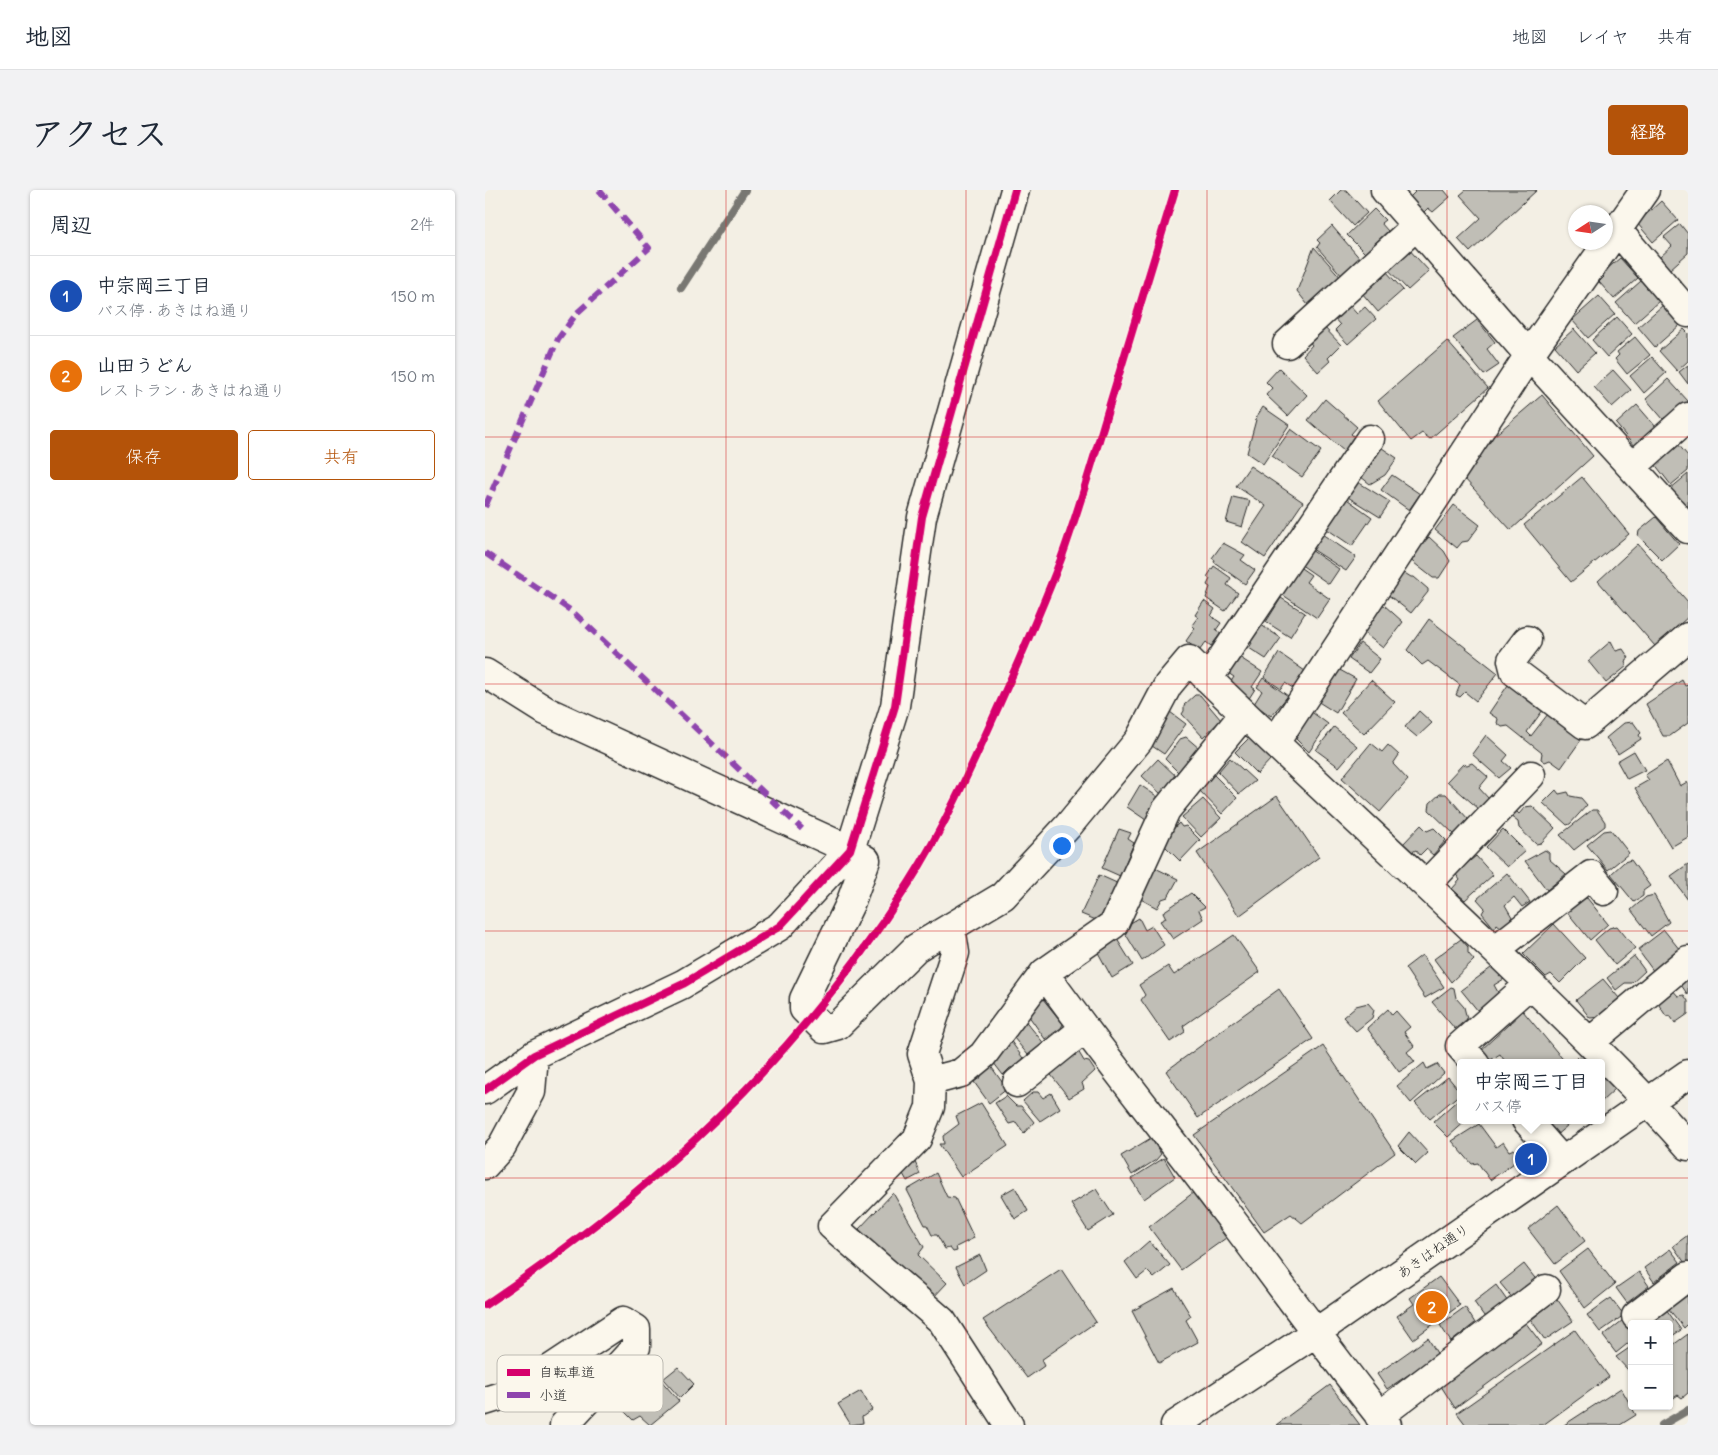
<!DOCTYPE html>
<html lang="ja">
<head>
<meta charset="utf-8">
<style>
  body { margin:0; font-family:Delius,"Klee One",sans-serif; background:#f2f2f3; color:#1f2937 }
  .controls { position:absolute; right:15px; bottom:15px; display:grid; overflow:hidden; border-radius:5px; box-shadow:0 1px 4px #0004 }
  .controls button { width:45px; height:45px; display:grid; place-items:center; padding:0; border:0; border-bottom:1px solid #e0e1e3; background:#fff; color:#1f2937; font:25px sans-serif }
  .compass { position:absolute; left:1083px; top:15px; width:45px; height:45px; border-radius:50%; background:#fff; box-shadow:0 1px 4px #0004; rotate:258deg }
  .you { position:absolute; left:576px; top:655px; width:18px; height:18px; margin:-12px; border:4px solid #fff; border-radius:50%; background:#1a73e8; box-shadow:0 0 0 8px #1a73e833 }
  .badge { display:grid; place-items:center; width:32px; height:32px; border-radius:50%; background:#b45309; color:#fff; font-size:16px; font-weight:700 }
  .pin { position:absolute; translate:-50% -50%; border:2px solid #fff; box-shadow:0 1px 5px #0006 }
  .popup { position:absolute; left:972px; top:869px; width:148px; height:65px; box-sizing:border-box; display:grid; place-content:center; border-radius:5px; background:#fff; filter:drop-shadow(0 1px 4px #0005); font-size:16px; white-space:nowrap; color:#747a83 }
  .popup b { font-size:19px; color:#1f2937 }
  .popup::after { content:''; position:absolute; left:50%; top:100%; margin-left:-10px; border:10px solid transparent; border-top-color:#fff }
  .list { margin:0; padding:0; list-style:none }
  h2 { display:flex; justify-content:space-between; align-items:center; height:65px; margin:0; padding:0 20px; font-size:21px }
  h2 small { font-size:16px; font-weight:400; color:#747a83 }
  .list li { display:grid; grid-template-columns:32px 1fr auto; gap:15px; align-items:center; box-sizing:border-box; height:80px; padding:0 20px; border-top:1px solid #e0e1e3 }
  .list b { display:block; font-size:19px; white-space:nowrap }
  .list p { margin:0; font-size:16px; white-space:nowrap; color:#747a83 }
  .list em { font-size:16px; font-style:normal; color:#747a83 }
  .actions { display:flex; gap:10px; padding:15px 20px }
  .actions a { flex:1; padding:11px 0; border:1px solid #b45309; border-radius:5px; text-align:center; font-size:18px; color:#b45309 }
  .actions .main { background:#b45309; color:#fff }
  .map { position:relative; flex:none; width:1203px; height:1235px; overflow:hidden; border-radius:5px }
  header { display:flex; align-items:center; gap:30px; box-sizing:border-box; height:70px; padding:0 25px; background:#fff; border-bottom:1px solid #e0e1e3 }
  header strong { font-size:24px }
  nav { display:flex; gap:28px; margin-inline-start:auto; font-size:18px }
  .intro { display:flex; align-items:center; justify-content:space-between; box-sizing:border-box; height:120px; padding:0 30px }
  h1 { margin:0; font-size:35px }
  .button { padding:12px 22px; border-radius:5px; background:#b45309; color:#fff; font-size:18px; font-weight:700 }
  main { display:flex; gap:30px; padding:0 30px }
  aside { flex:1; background:#fff; border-radius:5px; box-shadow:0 1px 4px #0004 }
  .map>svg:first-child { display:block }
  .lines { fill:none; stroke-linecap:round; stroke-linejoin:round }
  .stream { stroke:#787772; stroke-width:8 }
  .building { fill:#c0beb6; stroke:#2b2b2b }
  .minor-casing { stroke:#2b2b2b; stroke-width:31 }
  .minor { stroke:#fbf7ec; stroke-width:28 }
  .quiet { stroke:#8e44ad; stroke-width:6; stroke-dasharray:12 6; stroke-linecap:butt }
  .cycleway-casing { stroke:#fbf7ec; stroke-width:11 }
  .cycleway { stroke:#d6006c; stroke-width:8 }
  .grid { fill:none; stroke:#d62828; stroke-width:1; stroke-opacity:0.55 }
  .labels { text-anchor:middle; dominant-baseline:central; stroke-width:4; stroke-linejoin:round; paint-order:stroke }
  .street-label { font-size:14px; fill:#2b2b2b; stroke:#fbf7ec }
  .key { fill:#fbf7ec; stroke:#bdbab2; stroke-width:1 }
  .key-label { font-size:14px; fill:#2b2b2b }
</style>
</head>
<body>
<header>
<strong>地図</strong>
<nav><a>地図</a><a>レイヤ</a><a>共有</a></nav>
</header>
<div class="intro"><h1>アクセス</h1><a class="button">経路</a></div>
<main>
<aside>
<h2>周辺<small>2件</small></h2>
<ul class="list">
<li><span class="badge" style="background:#1a4fb4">1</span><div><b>中宗岡三丁目</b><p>バス停 · あきはね通り</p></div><em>150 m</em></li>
<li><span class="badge" style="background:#e8710a">2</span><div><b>山田うどん</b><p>レストラン · あきはね通り</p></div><em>150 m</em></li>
</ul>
<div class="actions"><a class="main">保存</a><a>共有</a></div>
</aside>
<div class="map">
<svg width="1203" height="1235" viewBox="0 0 1203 1235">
  <rect width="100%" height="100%" fill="#f3efe4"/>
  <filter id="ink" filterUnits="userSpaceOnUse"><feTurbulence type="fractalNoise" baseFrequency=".02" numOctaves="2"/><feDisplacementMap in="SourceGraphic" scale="10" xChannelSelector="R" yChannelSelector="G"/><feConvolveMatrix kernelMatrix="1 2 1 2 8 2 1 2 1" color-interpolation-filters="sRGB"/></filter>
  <g filter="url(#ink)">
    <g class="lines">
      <!-- stream -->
      <path class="stream" d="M196 98 260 0
        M1177 1235 1203 1220"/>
    </g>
    <!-- building -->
    <path class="building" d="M856 0H861L882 23 868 36 845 11Z
      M928 0H959L965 7 948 22 943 18 938 23 924 8 930 2Z
      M981 0H1052L985 62 973 49 996 28 975 5Z
      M1176 11 1193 30 1168 52 1152 33Z
      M889 19 900 30 896 33 903 41 880 63 862 45Z
      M1195 34 1203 44V63L1184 80 1174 68 1187 56 1179 47Z
      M847 36 877 71 858 87 832 57 835 53 832 50Z
      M920 55 944 81 923 100 899 75Z
      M829 57 858 90 826 119 812 101Z
      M1135 68 1153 88 1129 109 1114 92 1119 87 1116 84Z
      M901 81 918 100 893 122 877 103Z
      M1156 91 1174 111 1149 133 1131 113Z
      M1114 106 1130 124 1103 148 1087 130Z
      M862 113 872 124 880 117 891 129 863 154 850 140 855 135 847 126Z
      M1178 115 1195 135 1170 157 1153 137Z
      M1132 127 1147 144 1122 167 1107 150Z
      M992 130 1010 152 1002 159 1014 175 999 185 968 148Z
      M838 136 856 155 843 168 845 171 833 182 818 165 827 155 823 150Z
      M1089 139 1110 163 1091 180 1070 156Z
      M1199 139 1203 143V171L1192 181 1174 161Z
      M1150 147 1165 165 1142 184 1130 169 1134 165 1132 162Z
      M962 151 1003 198 945 249 937 243 926 251 893 211Z
      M1167 167 1181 183 1159 203 1145 186Z
      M1203 175V194L1194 182Z
      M794 178 822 205 803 226 781 205 787 198 781 192Z
      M1128 180 1146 200 1127 217 1109 197Z
      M1183 189 1203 211V214L1184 231 1180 227 1178 229 1161 209Z
      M1057 205 1108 266 1026 340 979 288 996 257Z
      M840 209 872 237 866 244 872 249 860 262 823 230Z
      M1152 215 1171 237 1149 256 1131 234Z
      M778 217 804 235 778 274 762 263 772 226Z
      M806 239 836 261 817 287 787 266Z
      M1192 253 1203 266V281L1186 295 1169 273Z
      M894 256 912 268 900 285 885 294 871 283Z
      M765 276 818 312 780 368 757 352 781 316 751 296Z
      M1203 284V319H1202L1185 299Z
      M907 285 935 304 924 320 896 300Z
      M1097 287 1144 344 1086 392 1039 335Z
      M868 289 905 312 895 327 858 304Z
      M748 307 765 311 757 337 741 332Z
      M859 307 887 327 867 356 839 337Z
      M969 315 995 335 983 351 977 352 972 358 950 340Z
      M1171 327 1194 354 1177 370 1153 346 1154 341Z
      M834 342 871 367 861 381 824 357Z
      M944 347 959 361 965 371 954 388H948L924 369Z
      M738 353 760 365 756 370 770 380 760 394 729 372 730 370 727 368Z
      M1153 354 1203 412V427L1170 456 1113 391Z
      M823 358 854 379 844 394 812 372Z
      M729 376 746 388 742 395 753 403 740 421 721 408 725 397 722 395 725 389 722 387Z
      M813 376 826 385 821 392 845 409 832 428 795 403Z
      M918 382 926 387H929L943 399V402L926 423 902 404Z
      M796 408 820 423 805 447 781 432Z
      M719 411 730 419 726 426 736 433 731 440 736 443 726 456 721 452 714 461 701 451 710 438 707 435 713 427 710 425Z
      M899 415 918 432 898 458 879 443 884 436 883 431 894 416Z
      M944 429 1013 483 991 511 980 502 975 507 971 505 975 495 943 471 937 475 922 460Z
      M773 433 796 448 781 469 764 458 767 453 762 449Z
      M1126 451 1131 461 1138 459 1144 468 1140 471 1142 476 1121 493 1103 471Z
      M875 453 895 469 884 483 864 469Z
      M794 463 820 481 808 498 800 493 796 499 779 487Z
      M751 465 777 482 767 497 770 499 763 510 754 504 757 501 745 493 749 487 740 481Z
      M853 479 871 489 851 523 832 511Z
      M778 488 803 506 786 526 769 514 777 501 772 497Z
      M886 490 910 512 879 544 856 523Z
      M1197 490 1200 496 1203 495V533L1185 546H1178L1161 514Z
      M1023 495 1058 520 1042 542 1046 546 1063 524 1096 550 1076 578 1065 570 1060 572 1056 569 1057 563 1023 536 1017 537 1012 533 1013 529 1004 523Z
      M710 505H715L736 530 718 547 697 524 699 521V515Z
      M824 520 843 534 824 562 811 549 816 540 812 537Z
      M934 521 947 533 932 547 920 537Z
      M685 522 701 534 679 564 667 556Z
      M1148 532 1156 543 1154 545 1156 549 1133 564 1121 548 1139 533Z
      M849 537 872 556 854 577 831 560Z
      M1001 545 1023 565 1018 571 1026 578 1014 588 987 564Z
      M701 547 715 559 693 582 680 569 695 549Z
      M765 547 787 568 772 584 750 562Z
      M886 553 897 562 903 555 914 565 908 574 923 590 895 622 857 588Z
      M1149 561 1160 580 1142 589 1132 571Z
      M745 568 770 591 754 604 733 582Z
      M673 569 694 589 677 605 657 586Z
      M1182 571 1195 596 1202 592 1203 594V647L1186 657 1150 598 1164 590 1160 585Z
      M987 573 1003 587 994 598 1004 609 994 619 962 591 978 574 982 575Z
      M726 582 752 608 737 624 713 599Z
      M655 595 676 609 661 630 642 617Z
      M1071 600 1074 604 1083 602 1085 606 1096 608 1102 615 1085 634 1082 635 1058 613Z
      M955 604H961L983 629 971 646 944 620 945 613Z
      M792 606 834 667 754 726 712 663Z
      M718 609 736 628 716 647 697 627Z
      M1047 616 1070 638 1056 653 1051 654 1034 638 1033 632 1025 626 1031 621 1034 624 1040 617Z
      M1107 620H1112L1120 632V636L1089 660 1075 645Z
      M694 633 697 637 701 636 715 650 695 671 676 652Z
      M936 635 942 641 949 638 961 650 948 665 941 659 935 665 931 660 927 662 918 654Z
      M634 639 646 643 643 649 649 653 635 686 617 678Z
      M1018 639 1040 661 1022 677 1001 657Z
      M1126 640 1144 663 1123 680 1102 655 1119 641Z
      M1060 660 1064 663V669L1081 684 1062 700 1040 671Z
      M991 666 1008 685 980 710 967 699 975 690 970 683Z
      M1146 670 1165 696 1158 701V706L1149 712 1126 684 1139 672Z
      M1203 674V710L1186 686Z
      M666 676 693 689 683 707 677 709 672 718 652 707Z
      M1022 683 1045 712 1037 717 1029 707 1020 715 1027 727 1019 737 1017 738 1012 734 1009 738 997 723 1000 718 992 709Z
      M614 685 634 694 619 725 614 726 611 730 596 724Z
      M706 703 720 717 714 720 718 729 688 749 675 731 681 728 678 722Z
      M1169 705 1184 732 1166 746 1146 720 1161 707Z
      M1102 708 1123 734 1105 750 1082 722 1098 709Z
      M654 728 660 740 667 736 679 755 657 771 637 738Z
      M1069 734 1100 768 1075 793 1066 784 1061 787 1038 764Z
      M1132 736 1150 758 1130 775 1110 750 1124 738Z
      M1179 740 1195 760 1169 782 1153 760Z
      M749 745 775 782 698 836 700 842 685 852 656 810 660 805 654 795 683 776 689 785Z
      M630 746 648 775 627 788 610 757Z
      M976 749 983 757V763L989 770 966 792 949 769Z
      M937 765 959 797 940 808 920 778Z
      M1149 766 1160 781 1147 793H1140L1131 800 1122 788Z
      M1010 775 1019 789 1009 795 1014 804 993 821 976 800Z
      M1203 785V805L1194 792Z
      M1118 789 1134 808 1116 827 1105 828 1091 810Z
      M966 797 969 798 971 808 979 817 982 829 970 839 947 812Z
      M1186 798 1193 806 1199 805 1203 811V824L1190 833 1186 827 1181 826 1172 812Z
      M794 799 828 849 713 928 681 881Z
      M558 809 578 834 576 838 560 849 541 822Z
      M883 813 889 820 887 828 871 841 858 827 871 816Z
      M903 819 907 825 911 821 925 837 919 842 929 856 922 862 930 872 914 882 882 838Z
      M1038 821 1081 873H1021L1015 864 1004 871 995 861Z
      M538 828 561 856 550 864 543 865 524 842Z
      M525 850 540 871 531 877 525 878 518 885 505 868Z
      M838 856 910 963 817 1033 806 1024 779 1042 709 945Z
      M593 861 599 871 604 872 610 881 597 893 599 899 584 908 563 881Z
      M1098 862 1108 873H1087Z
      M939 873 942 879 952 874 959 883 926 913 912 896Z
      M505 875 522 899 504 913 489 892 496 887 495 882Z
      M1116 882 1131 898 1116 912Z
      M963 887 976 903 945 929 930 913Z
      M548 902H553L558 908 566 903 575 918 555 931 538 911Z
      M521 906 531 916H536L549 932 539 943 531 932 524 934 510 913Z
      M976 907V930H982L963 947 948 932Z
      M496 913 523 956 476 987 454 954H459L458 946 474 934 471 926Z
      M1055 930H1089L1070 946Z
      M994 934 1011 957 1018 952 1024 961 1029 959 1034 966 1031 968 1032 971 1005 990 993 973 987 974 967 951Z
      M924 942 943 963 931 974 913 956Z
      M666 948 676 964 671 970 647 985 636 966Z
      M679 968 690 987 659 1009 646 989Z
      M430 972 435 984 422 991 417 982Z
      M451 983 462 1007 470 1008 489 1048 471 1057 472 1061 468 1062 465 1058 460 1059 452 1045H447L442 1035H440L422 1000Z
      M530 997 543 1021 530 1029 516 1005Z
      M611 999 628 1025 603 1041 586 1014Z
      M709 1002 741 1048 696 1080 664 1037Z
      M408 1003 439 1057 433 1065 462 1093 447 1109 374 1039Z
      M1073 1015 1100 1051 1070 1074 1043 1039Z
      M1203 1045V1071L1200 1073 1188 1056Z
      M664 1051 685 1075 669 1088 662 1081 652 1089 640 1072Z
      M1103 1059 1130 1094 1100 1118 1074 1081Z
      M1185 1059 1195 1072 1169 1092 1159 1078Z
      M495 1065 501 1080 480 1094 471 1077Z
      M1039 1074 1053 1092 1029 1110 1015 1093Z
      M576 1079 611 1132 556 1170 559 1176 542 1188 498 1130Z
      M1154 1082 1164 1096 1142 1113 1131 1098Z
      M954 1087 975 1115 928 1149 912 1126 929 1114 925 1108Z
      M1011 1095 1023 1112 1011 1123 999 1126 989 1112Z
      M689 1098 706 1126 701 1130 713 1152 674 1173 647 1121Z
      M1200 1103 1203 1107V1134L1199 1138 1183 1118Z
      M1126 1108 1139 1125 1115 1142 1102 1125Z
      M1072 1109 1088 1131 1060 1150 1046 1130Z
      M980 1117 990 1133 966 1152 955 1135Z
      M1181 1119 1196 1140 1184 1148V1134H1167L1165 1131Z
      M1138 1130 1142 1136 1147 1134V1150L1131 1163 1118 1146Z
      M1040 1132 1057 1154 970 1218 954 1193Z
      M1090 1140 1124 1187 1058 1235H981L972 1223Z
      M1203 1144V1203L1197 1208 1193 1205 1184 1211V1158Z
      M943 1148 953 1165 902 1199 892 1184Z
      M1147 1156V1179L1144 1181 1131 1167Z
      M193 1177 209 1194 195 1208 178 1189Z
      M174 1188 194 1211 165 1235 155 1226 148 1230 139 1221 145 1217 144 1214Z
      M845 1195 875 1235H791Z
      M1136 1198 1151 1225 1135 1235H1079Z
      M376 1201 387 1220 377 1227 378 1233 366 1235 353 1214Z"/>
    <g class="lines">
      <!-- minor casing -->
      <g class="minor-casing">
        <path id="minor" d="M900 0 1044 165 1203 339
          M1133 41 1203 123
          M802 154 931 36
          M1147 277 1203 227
          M1042 450 1027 470 1030 482 1100 535 1203 447
          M0 483 61 521 365 660 381 670 365 714 319 809V819L339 839 353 835 431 758 518 706 583 636 654 550 683 495 704 470C815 580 932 684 1044 793 1099 846 1153 899 1203 956
          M723 489 885 249
          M791 551 1044 165 1160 0
          M942 694 1046 585
          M466 737 470 763 437 864 446 891 445 917 432 949 347 1036 457 1131 524 1235
          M1010 760 1106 685 1119 701
          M559 783 629 734 681 620 759 524
          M1105 852 1203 770
          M990 873 975 856 1045 794
          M446 891 476 883 498 865 559 783C617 864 680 941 740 1021 794 1092 846 1165 902 1235
          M532 893 599 839
          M0 900 49 865 198 794 295 736 365 660 410 516 437 327 530 0
          M1041 930 1077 971
          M0 975 17 956 46 902 49 865
          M1151 1126 1203 1086
          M0 1211 32 1201 138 1131 151 1139V1157L79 1235
          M894 1226 1061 1099
          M690 1235 830 1143 1203 884"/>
      </g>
      <!-- minor -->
      <use href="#minor" class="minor"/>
      <!-- quiet -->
      <path class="quiet" d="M0 317 73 149 92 123 164 58 114 0
        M0 363 88 422 317 639"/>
      <!-- cycleway casing -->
      <g class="cycleway-casing">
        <path id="cycleway" d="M0 900 49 865 198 794 295 736 365 660 410 516 437 327 530 0
          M0 1115C171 1000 312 868 424 693 458 640 484 582 510 524 533 473 556 421 576 369 593 322 607 274 621 227 644 151 667 76 690 0"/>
      </g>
      <!-- cycleway -->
      <use href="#cycleway" class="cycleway"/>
    </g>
  </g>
  <!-- grid -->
  <path class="grid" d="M241 0V1235M481 0V1235M722 0V1235M962 0V1235M0 247H1203M0 494H1203M0 741H1203M0 988H1203"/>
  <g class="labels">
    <!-- street labels -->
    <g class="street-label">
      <text transform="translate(948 1061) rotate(-35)">あきはね通り</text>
    </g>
  </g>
  <!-- legend -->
  <rect x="12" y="1165" width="166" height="57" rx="8" class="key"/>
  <rect x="22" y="1179" width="23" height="7" fill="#d6006c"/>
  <rect x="22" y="1202" width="23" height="6" fill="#8e44ad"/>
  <g class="key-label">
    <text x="54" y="1187">自転車道</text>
    <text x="54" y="1210">小道</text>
  </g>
</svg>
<div class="controls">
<button>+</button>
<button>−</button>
</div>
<svg class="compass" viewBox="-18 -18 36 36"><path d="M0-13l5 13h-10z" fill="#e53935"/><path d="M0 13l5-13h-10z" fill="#747a83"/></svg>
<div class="you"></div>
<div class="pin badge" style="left:1046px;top:969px;background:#1a4fb4">1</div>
<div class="popup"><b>中宗岡三丁目</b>バス停</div>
<div class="pin badge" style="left:947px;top:1117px;background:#e8710a">2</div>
</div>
</main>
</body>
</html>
